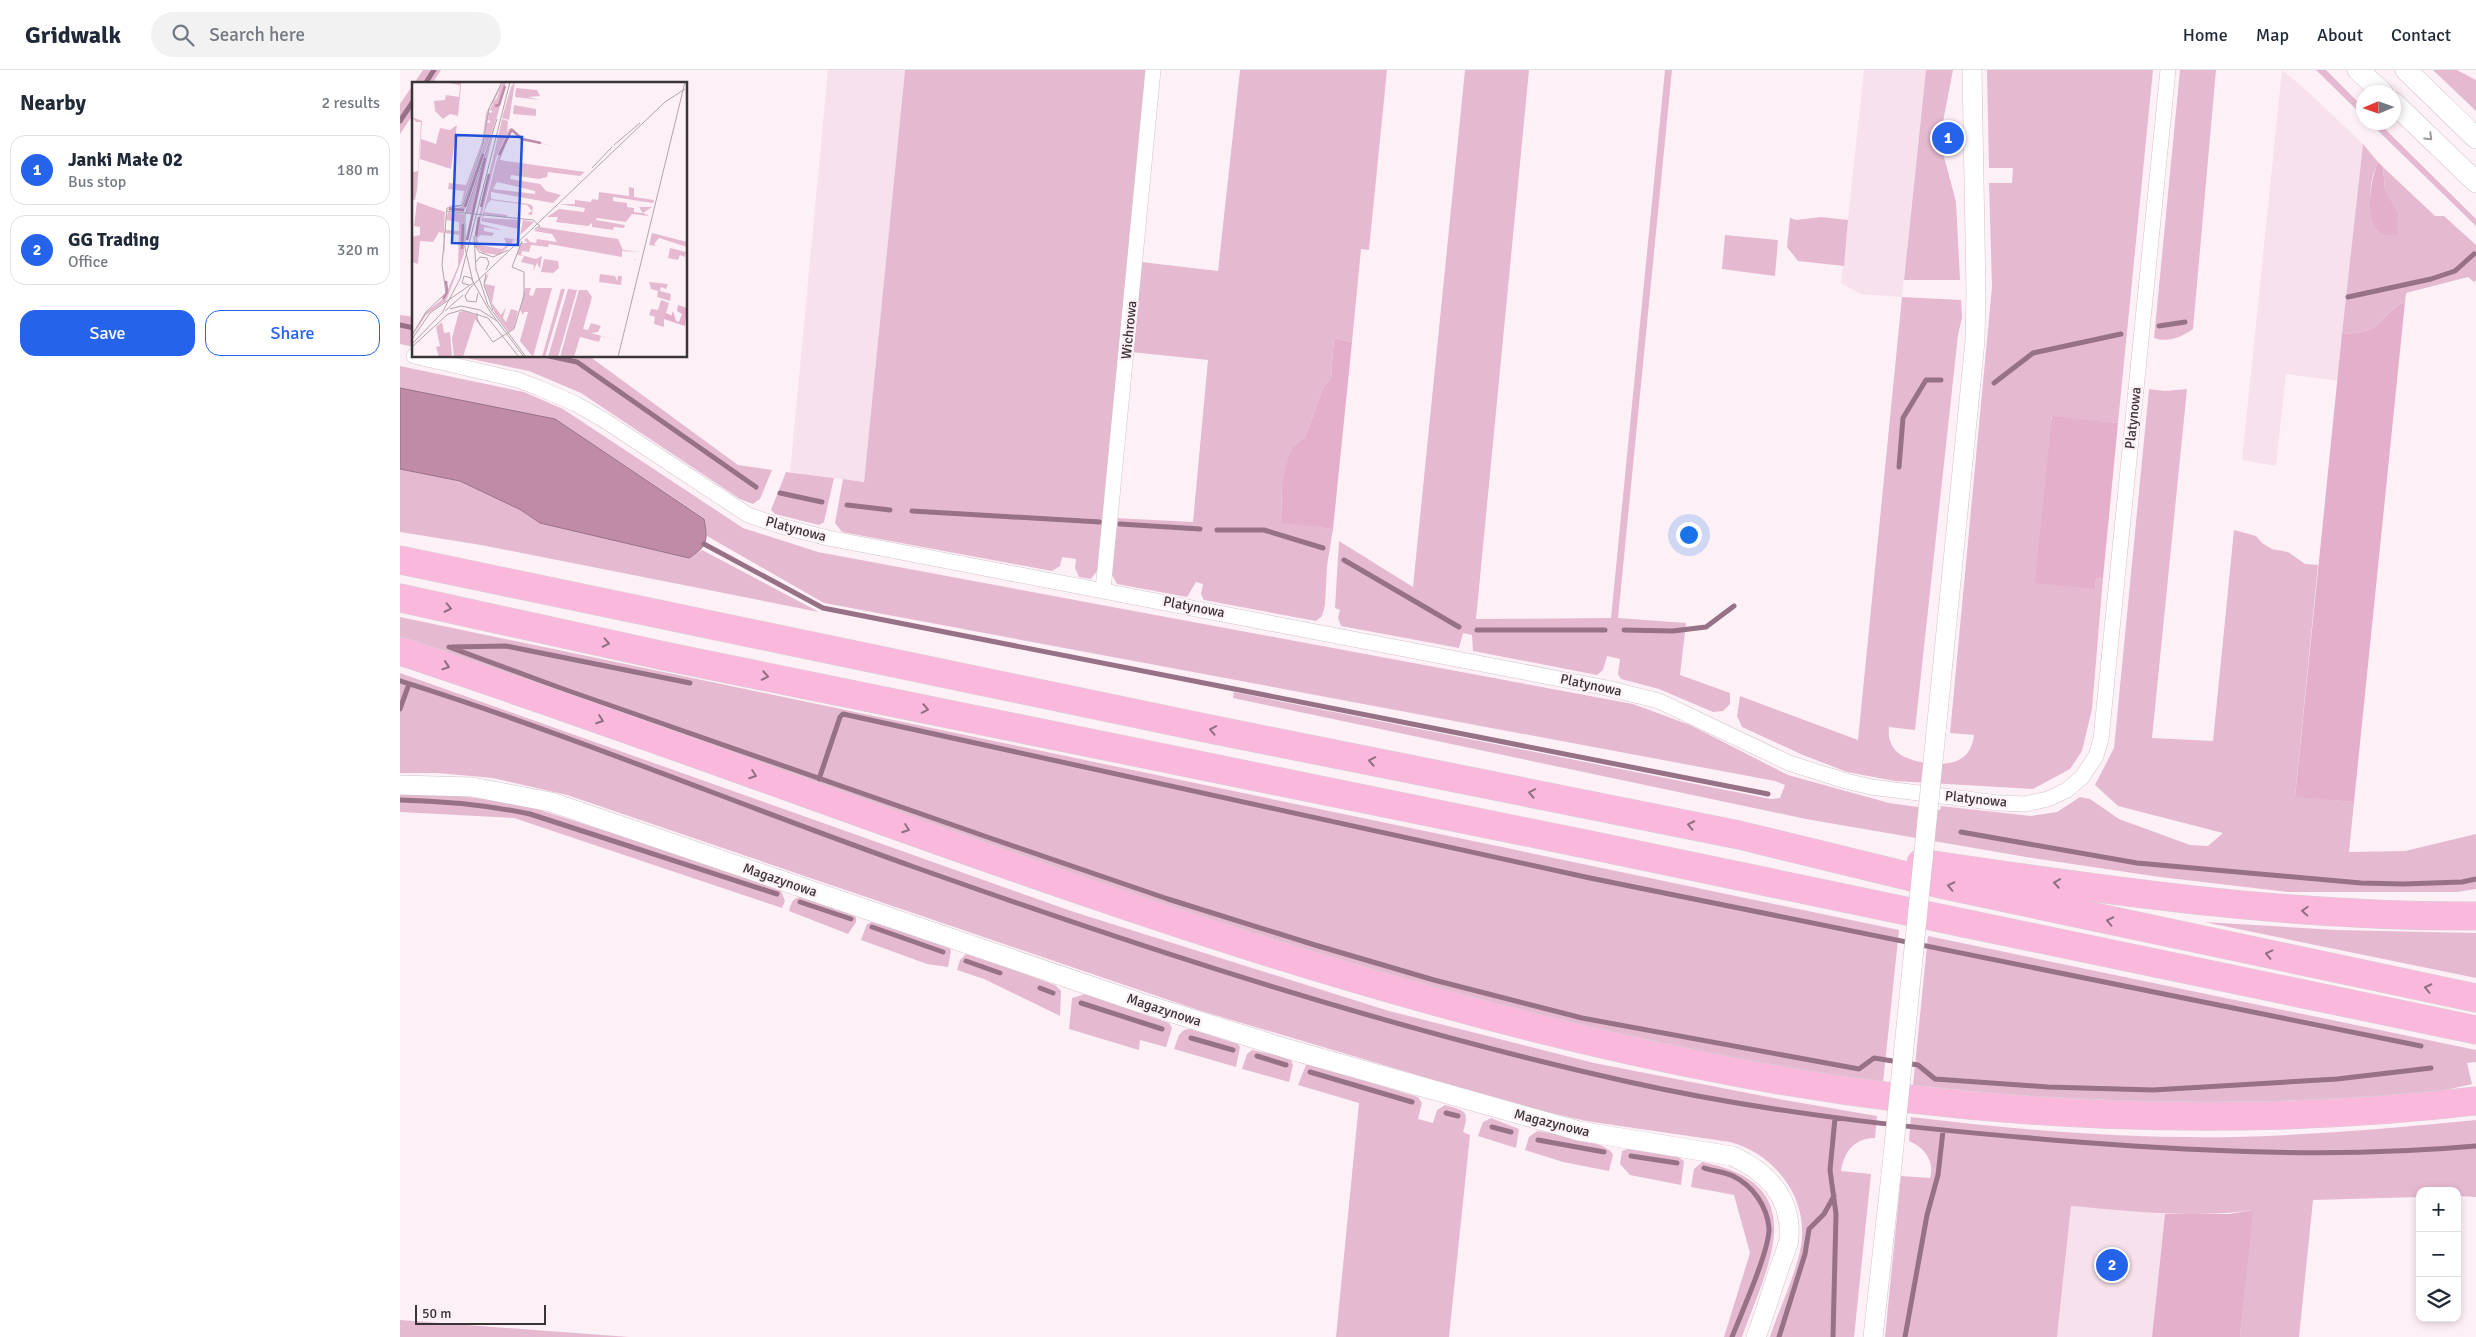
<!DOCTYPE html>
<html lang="en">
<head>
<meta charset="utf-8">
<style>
  body { margin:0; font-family:Signika,sans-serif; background:#f2f2f3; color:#1f2937 }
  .controls { position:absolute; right:15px; bottom:15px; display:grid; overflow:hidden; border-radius:10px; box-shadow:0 2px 8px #0003 }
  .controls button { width:45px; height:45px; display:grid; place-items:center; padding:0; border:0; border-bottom:1px solid #e0e1e3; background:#fff; color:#1f2937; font:25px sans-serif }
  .compass { position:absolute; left:1956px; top:15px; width:45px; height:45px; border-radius:50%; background:#fff; box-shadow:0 2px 8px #0003; rotate:268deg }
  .scale { position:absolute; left:15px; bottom:12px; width:131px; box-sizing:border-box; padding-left:5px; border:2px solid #393436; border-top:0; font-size:14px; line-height:18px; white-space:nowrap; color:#393436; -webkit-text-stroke:4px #fef0f7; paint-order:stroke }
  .you { position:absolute; left:1288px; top:464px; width:18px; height:18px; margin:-12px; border:4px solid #fff; border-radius:50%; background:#1a73e8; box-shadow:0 0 0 8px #1a73e833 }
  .badge { display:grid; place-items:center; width:32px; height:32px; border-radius:50%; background:#2563eb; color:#fff; font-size:16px; font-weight:700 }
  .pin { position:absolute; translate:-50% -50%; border:2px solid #fff; box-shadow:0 1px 5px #0006 }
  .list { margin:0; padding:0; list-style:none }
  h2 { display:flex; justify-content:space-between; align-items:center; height:65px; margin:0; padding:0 20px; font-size:21px }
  h2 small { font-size:16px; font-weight:400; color:#747a83 }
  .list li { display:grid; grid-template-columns:32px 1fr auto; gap:15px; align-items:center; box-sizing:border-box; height:70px; margin:0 10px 10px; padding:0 10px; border:1px solid #e0e1e3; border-radius:15px }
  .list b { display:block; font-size:19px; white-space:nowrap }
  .list p { margin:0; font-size:16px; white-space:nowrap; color:#747a83 }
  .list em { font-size:16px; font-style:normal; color:#747a83 }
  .actions { display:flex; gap:10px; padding:15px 20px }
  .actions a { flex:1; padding:11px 0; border:1px solid #2563eb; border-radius:15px; text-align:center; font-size:18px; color:#2563eb }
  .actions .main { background:#2563eb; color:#fff }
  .icon { flex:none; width:28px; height:28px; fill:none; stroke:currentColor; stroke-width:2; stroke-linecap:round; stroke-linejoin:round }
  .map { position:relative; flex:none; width:2076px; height:1267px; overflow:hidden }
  header { display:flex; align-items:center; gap:30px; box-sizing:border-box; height:70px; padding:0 25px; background:#fff; border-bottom:1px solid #e0e1e3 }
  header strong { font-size:24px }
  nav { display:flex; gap:28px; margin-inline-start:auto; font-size:18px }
  .search { width:350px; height:45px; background:#f2f2f3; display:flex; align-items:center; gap:12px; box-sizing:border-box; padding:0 18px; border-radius:28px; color:#747a83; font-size:19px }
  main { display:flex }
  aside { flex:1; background:#fff }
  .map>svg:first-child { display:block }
  .built { fill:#f7e1ec }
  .green { fill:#e5bad1 }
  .forest { fill:#e4afcb }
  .water { fill:#bf8ba7; stroke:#977185 }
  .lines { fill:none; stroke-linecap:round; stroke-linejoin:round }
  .stream { stroke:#977185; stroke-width:5 }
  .minor-casing { stroke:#d1c3ca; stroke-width:16 }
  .tertiary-casing { stroke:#d1c3ca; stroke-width:20 }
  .secondary-casing { stroke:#d1c3ca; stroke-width:22 }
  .motorway-casing { stroke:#d3d2d3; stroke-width:29 }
  .minor { stroke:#fff; stroke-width:15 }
  .tertiary { stroke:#fff; stroke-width:19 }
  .secondary { stroke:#fff; stroke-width:21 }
  .motorway { stroke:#fab8dc; stroke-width:28 }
  .tertiary-bridge-casing { stroke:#d1c3ca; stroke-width:20; stroke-linecap:butt }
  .tertiary-bridge { stroke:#fff; stroke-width:19 }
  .oneway { stroke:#9c9a9a }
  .oneway2 { stroke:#906f81 }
  .labels { text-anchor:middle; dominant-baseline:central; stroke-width:4.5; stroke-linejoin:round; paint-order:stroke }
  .street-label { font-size:14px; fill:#393436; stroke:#fef0f7 }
  .inset-river { fill:none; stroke:#bf8ba7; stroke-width:2.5 }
  .inset-road { fill:none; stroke:#afa5aa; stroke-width:1 }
  .view { fill:#1d4ed8; fill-opacity:0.15; stroke:#1d4ed8; stroke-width:2.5 }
  .inset-edge { fill:none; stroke:#393436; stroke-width:2.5 }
</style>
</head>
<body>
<header>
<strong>Gridwalk</strong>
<div class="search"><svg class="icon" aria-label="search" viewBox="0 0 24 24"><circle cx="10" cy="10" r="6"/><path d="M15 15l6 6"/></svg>Search here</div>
<nav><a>Home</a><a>Map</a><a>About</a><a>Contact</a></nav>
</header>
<main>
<aside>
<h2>Nearby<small>2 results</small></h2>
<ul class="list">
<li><span class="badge">1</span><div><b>Janki Małe 02</b><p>Bus stop</p></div><em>180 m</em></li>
<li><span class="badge">2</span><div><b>GG Trading</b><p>Office</p></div><em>320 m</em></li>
</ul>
<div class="actions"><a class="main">Save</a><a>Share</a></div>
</aside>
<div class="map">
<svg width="2076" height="1267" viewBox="0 0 2076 1267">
  <rect width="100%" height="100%" fill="#fef0f7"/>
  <!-- built -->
  <path class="built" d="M428 0H505L464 412 390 402Z
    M1464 0H1526L1502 227 1461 224 1441 213Z
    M1882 0 1904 18 1963 74 1938 311 1886 304 1876 396 1842 390Z
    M1671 1136 1765 1144 1752 1267H1657Z"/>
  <!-- green -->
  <path class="green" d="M23 0H41L32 14H14V43L0 64V34Z
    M505 0H749L700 489 697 501 691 509 679 507 675 498 676 489 662 487 660 496 652 501 442 462 435 453 443 409 464 412Z
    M840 0H987L969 180 961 179 952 272 934 268 931 308 923 318 905 367 895 375 882 412 881 452 933 459 927 496 925 535 922 546 916 551 804 530 801 524 803 514 796 512 787 527 717 514 711 503 714 448 793 452 808 290 731 282 741 192 818 201Z
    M1065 0H1129L1076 549 1211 548 1265 0H1272L1218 548 1286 553 1280 605 1330 623V634L1323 641 1313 642 1259 619 1221 609 1218 604 1220 589 1207 586 1203 600 1197 605 1073 581 1072 565 1063 563 1059 578 941 556 938 548 940 540 935 538 939 471 1013 517Z
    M1526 0H1553L1541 62 1542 79 1556 132 1560 210H1504Z
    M1587 0H1753L1718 353 1651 347 1695 519 1696 509 1703 508 1692 639 1682 681 1670 699 1633 719 1495 711 1447 702 1403 685 1342 657 1337 646 1340 626 1458 670 1502 227 1561 230 1562 248 1558 265 1515 660 1489 657C1486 683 1507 691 1529 693 1552 696 1571 691 1574 665L1550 663 1592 217 1589 113H1612L1613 98H1589Z
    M1780 0H1816L1793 259C1782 267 1767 273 1754 268Z
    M1916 0H1926L1963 37V46Z
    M2033 0H2057L2076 10V41Z
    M1970 53H1979L2076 149V156Z
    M1963 74 1978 92C1967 116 1969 137 1978 161L1998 142 1985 119 1983 97 2035 146H2044L2076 175V210L2074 212 2068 207 2006 223 2005 232C1988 238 1985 252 1971 259 1962 263 1952 263 1942 264Z
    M1421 147 1448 150 1444 196 1398 191 1387 177 1390 148 1396 150Z
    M1325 165 1378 170 1375 206 1322 199Z
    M0 245 14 247V277L0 274Z
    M56 286H189L338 395 372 400 360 429 353 434 340 429 181 323 129 301Z
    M0 296 124 322 163 339 343 458 418 482 1233 634 1290 655 1388 705 1489 733 1540 740 1541 736 1631 746 1657 742 1680 727 1690 729 1719 749 1790 775 1808 776 1823 763 1718 736 1695 715 1714 678 1749 319 1765 321 1787 319 1752 668 1813 671 1834 460 1856 466 1862 473 1872 479 1888 482 1905 494 1918 495 1895 726 1954 732 1949 782 2005 781 2076 764V819L2057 822H1888L1760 807 1626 787 1406 749 833 628 834 622 1371 729 1380 728 1385 715 1375 711 424 533 307 466 304 448 155 349 0 318Z
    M0 399 60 411 121 440 140 453 289 488 302 480 419 542 81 475 0 462Z
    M386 402 434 408 424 452 419 455 375 444 371 440Z
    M0 547 1499 860 1483 1013 1356 993 1111 940 850 866 0 569Z
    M0 603 674 842 989 941 1194 993 1384 1030 1477 1046 1475 1068C1454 1068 1444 1082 1441 1101L1471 1104 1454 1267H1370C1379 1239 1396 1204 1401 1176 1409 1128 1375 1084 1330 1072L1186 1051 1125 1037 798 940 167 725 93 708 37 703H0Z
    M0 724 58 726 102 731 140 740 262 779 381 821 385 831 382 838 114 748 0 742Z
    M402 827 451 844 456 847V852L448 864 389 841C392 832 392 828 402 827Z
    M472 852 549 877 551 881 548 897 527 894 461 870 467 854Z
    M1804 852 1936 860 2076 863V908Z
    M1528 866 2076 980V992L2067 993 2072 1014C2026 1026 1974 1027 1926 1029 1789 1036 1649 1031 1513 1015Z
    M567 883 655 915 661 921 660 946 584 909 557 900 560 890Z
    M685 924 769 953 772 958 766 977 740 970 739 980 669 959 672 928Z
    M790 959 838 974 840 977 836 997 774 979 779 965 784 960Z
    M852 980 890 988 893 995 889 1012 842 999 847 984Z
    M906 995H913L1018 1027 1022 1033 1018 1049 1033 1053 1037 1040 1045 1035C1065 1041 1070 1040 1063 1062L1070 1065 1049 1267H936L959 1033 898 1015Z
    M1511 1047C1618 1060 1727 1069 1835 1067 1916 1065 1996 1058 2076 1050V1127L2057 1126V1121H2020V1127L1913 1130 1899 1267H1840L1852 1140C1792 1149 1731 1141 1671 1136L1657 1267H1485L1501 1106 1530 1108C1535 1091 1524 1077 1509 1071Z
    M1091 1048 1119 1059 1116 1078 1078 1066 1083 1052Z
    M1137 1061C1151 1063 1211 1072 1213 1085L1209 1101 1163 1092 1125 1080 1129 1067Z
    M1228 1079 1278 1087 1284 1091 1281 1115 1230 1105 1220 1094 1222 1081Z
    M1302 1092C1415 1114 1368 1194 1342 1267H1324L1350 1183 1334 1125 1291 1117 1294 1099Z
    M0 1250 229 1267H0Z"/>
  <!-- forest -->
  <path class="forest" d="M1978 92 1983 97 1985 119 1998 142 1997 165C1991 165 1986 166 1981 163 1963 152 1971 108 1978 92Z
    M2005 232 1954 732 1895 727 1942 264C1952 263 1962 263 1971 259 1985 252 1988 238 2005 232Z
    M934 268 952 272 933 459 881 453 882 412 889 385 895 375 905 367 923 318 931 308Z
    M1652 346 1718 353 1703 508 1696 509 1695 519 1635 513Z
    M1853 1140 1840 1267H1752L1765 1144H1829Z"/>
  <!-- water -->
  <path class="water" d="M0 318 155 349 304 449C308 470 308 476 289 488L140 453 121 440 60 411 0 399Z"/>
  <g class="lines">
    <!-- stream -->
    <path class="stream" d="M25 14 34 0
      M0 51 14 30
      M1948 227 2031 209 2055 201 2074 184
      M0 255 14 258
      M1759 256 1785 252
      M149 286 177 292 356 417
      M1594 313 1633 283 1721 264
      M1499 397 1503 348 1526 310H1541
      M380 423 422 432
      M447 435 490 440
      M512 441 700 452
      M720 454 800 459
      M817 460H864L923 478
      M304 474 423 538 1368 724
      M944 490 1059 557
      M1077 560H1205
      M1224 560 1273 561 1306 557 1334 536
      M49 577 166 620 593 769 768 829 915 875 1034 910 1182 948 1459 999 1474 988 1518 995 1535 1009 1648 1017 1753 1020 1937 1009 2031 998
      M52 577 106 576 290 613
      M0 611C175 666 344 737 517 798 751 881 987 958 1229 1012 1377 1045 1527 1060 1678 1072 1810 1082 1943 1088 2076 1076
      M0 639 9 614
      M419 709 440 647 443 644 1190 808 2021 976
      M0 730C44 731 87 735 130 744L377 824
      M1561 762 1737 793 1961 813 2003 814 2062 812 2076 809
      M400 832 451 849
      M472 857 543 882
      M566 891 600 903
      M640 918 653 923
      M681 933 762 959
      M791 968 833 980
      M857 986 886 995
      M910 1002 1012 1032
      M1046 1043 1058 1046
      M1092 1057 1111 1062
      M1138 1070 1204 1082
      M1231 1086 1277 1093
      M1304 1098C1313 1101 1325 1102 1333 1106 1353 1116 1367 1136 1369 1158 1370 1179 1341 1244 1332 1267
      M1379 1267 1405 1184 1409 1159 1424 1144 1434 1126
      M1433 1267 1436 1144 1430 1100 1435 1048
      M1505 1267 1527 1145 1538 1105 1543 1061"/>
    <!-- minor casing -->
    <g class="minor-casing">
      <path id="minor" d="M14 286 118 310 139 318 176 334 204 350 348 445 384 457 428 468 1207 618 1259 631 1389 693 1446 711 1471 717 1598 733 1625 734 1648 729 1667 720 1682 707 1696 686 1701 669 1768 0
        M703 520 753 0"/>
    </g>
    <!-- tertiary casing -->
    <g class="tertiary-casing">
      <path id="tertiary" d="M1536 662 1575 271 1576 221 1572 0
        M0 715 72 717 151 732 741 933 888 979 1179 1061 1332 1086C1366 1101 1392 1127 1389 1168 1388 1180 1380 1193 1377 1205 1370 1226 1364 1246 1356 1267
        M1473 1267 1491 1105"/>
    </g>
    <!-- secondary casing -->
    <g class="secondary-casing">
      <path id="secondary" d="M1958 0 1982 22
        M2006 0 2076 68
        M1994 33 2076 112"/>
    </g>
    <!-- motorway casing -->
    <g class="motorway-casing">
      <path id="motorway" d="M0 490 805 658 1339 765 1540 814 2076 928
        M0 528 269 587 1190 775 2076 960
        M0 581C443 727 875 915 1335 1002 1574 1048 1835 1059 2076 1031
        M1521 793C1707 821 1887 847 2076 846"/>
    </g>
    <!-- minor -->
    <use href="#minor" class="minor"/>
    <!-- tertiary -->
    <use href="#tertiary" class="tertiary"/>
    <!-- secondary -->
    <use href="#secondary" class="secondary"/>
    <!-- motorway -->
    <use href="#motorway" class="motorway"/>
    <!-- tertiary-bridge casing -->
    <g class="tertiary-bridge-casing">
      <path id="tertiary-bridge" d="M1491 1105 1536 662"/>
    </g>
    <!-- tertiary-bridge -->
    <use href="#tertiary-bridge" class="tertiary-bridge"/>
  </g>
  <!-- one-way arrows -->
  <defs><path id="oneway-chevron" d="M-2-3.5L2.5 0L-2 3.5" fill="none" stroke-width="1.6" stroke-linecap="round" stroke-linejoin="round" transform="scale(1.25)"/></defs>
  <use class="oneway" href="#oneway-chevron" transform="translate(2029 67) rotate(44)"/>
  <g class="oneway2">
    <use href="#oneway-chevron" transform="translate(48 538) rotate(12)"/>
    <use href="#oneway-chevron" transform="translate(206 573) rotate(12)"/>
    <use href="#oneway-chevron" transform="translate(46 596) rotate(18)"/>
    <use href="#oneway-chevron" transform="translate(365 606) rotate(11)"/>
    <use href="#oneway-chevron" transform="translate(525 639) rotate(11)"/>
    <use href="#oneway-chevron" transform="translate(200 650) rotate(20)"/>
    <use href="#oneway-chevron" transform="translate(813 660) rotate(-169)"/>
    <use href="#oneway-chevron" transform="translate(972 691) rotate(-169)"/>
    <use href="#oneway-chevron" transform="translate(353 705) rotate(20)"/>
    <use href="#oneway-chevron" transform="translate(1132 723) rotate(-169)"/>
    <use href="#oneway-chevron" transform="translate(1291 755) rotate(-168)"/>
    <use href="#oneway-chevron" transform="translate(506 759) rotate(20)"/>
    <use href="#oneway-chevron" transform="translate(1657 813) rotate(-171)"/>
    <use href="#oneway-chevron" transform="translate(1551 816) rotate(-168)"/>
    <use href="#oneway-chevron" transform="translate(1905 841) rotate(-177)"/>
    <use href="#oneway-chevron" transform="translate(1710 851) rotate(-168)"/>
    <use href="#oneway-chevron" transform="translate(1869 884) rotate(-167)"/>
    <use href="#oneway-chevron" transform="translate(2028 918) rotate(-168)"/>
  </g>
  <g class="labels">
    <!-- street labels -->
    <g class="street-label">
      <text transform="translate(729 260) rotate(-84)">Wichrowa</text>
      <text transform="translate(1733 348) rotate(-84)">Platynowa</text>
      <text transform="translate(396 459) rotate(15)">Platynowa</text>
      <text transform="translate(794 537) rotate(11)">Platynowa</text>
      <text transform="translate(1191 615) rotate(12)">Platynowa</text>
      <text transform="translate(1576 729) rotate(6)">Platynowa</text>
      <text transform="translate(380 810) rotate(19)">Magazynowa</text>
      <text transform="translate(764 940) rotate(18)">Magazynowa</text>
      <text transform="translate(1152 1053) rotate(14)">Magazynowa</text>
    </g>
  </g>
  <!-- overview -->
  <g transform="translate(12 12)">
    <rect width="275" height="275" fill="#fef0f7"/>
    <path d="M31 0H49V4L46 34 38 32 31 37 23 29 22 19 33 18 34 13 47 15 48 3ZM90 0 85 16 78 24 72 57 50 123 47 125 35 123H49L52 109 36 107 37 101 54 103 70 60 74 31ZM91 0H94L85 35 52 130 36 128 38 124 46 126 51 124 72 62 75 41 79 40 76 38 77 31 81 30 78 28ZM103 0 97 38 90 36 99 5ZM104 6 125 8 128 14 116 15 128 18 103 15ZM102 23 124 27V34L101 32ZM0 35 10 39 5 108 3 118 0 117V98L1 90 6 89 9 40H4ZM90 37 96 39 95 51 84 76 68 139 69 142 90 148 72 145V149L82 151 80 154 69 153 65 156 67 163 90 167 95 163 92 156 102 157 98 163 108 154 111 138 122 140 87 173 71 171 64 165 63 152ZM45 43 39 87 8 77 9 57 24 62 28 46 38 48ZM83 45 62 132 54 131ZM97 46 111 57 145 65 112 58 99 49 88 78 173 90 168 94 136 90 135 95 127 97 99 93 98 97 128 102 134 109 149 113 141 121 79 110V117L117 122 121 124 120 133 115 132 120 129 115 123 79 118 76 121 72 130 95 133V136L72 132 71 136 109 138 107 147 69 139 85 77ZM85 100 123 109V112L81 107ZM217 105 222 106V115L242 118 241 121 201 115V119L215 121V125L222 126V130L231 131 227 125H240L231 131 238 134 220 132 214 140 185 136 184 138 213 143 212 146 202 145 201 148 180 145V141L176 144 144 140 146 135H135L147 127 172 130 173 126 148 122H163V118L179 120 180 117 186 118 187 110 217 114ZM5 120 33 130 31 164V151L27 150 21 160 8 159 6 182 0 180V155L8 153V145L2 144ZM36 130 52 132V172L34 219 14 233 0 255 13 231 32 216 35 208 32 194 36 207 46 184 47 153 33 151V167L32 174 33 140 34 148 47 149V140L34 138ZM128 145 206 157 211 168 229 170 210 169V175L227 178 137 162 136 165 119 163 117 170 110 169 109 173 124 177 130 174 128 187 125 181 121 189 122 183 109 180 112 174 105 173 108 161H116L112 158 115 156 118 160 124 161 125 157 145 160 140 152 122 149ZM240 151 275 160V165L247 156 242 162 244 164 237 163ZM258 166 274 170 273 175 268 173 266 178 256 176ZM132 177 146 179 147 186 141 191 129 190ZM77 190 73 202 83 204 80 221 89 233 94 225 91 236 94 240 99 227 106 229 102 246 97 250 83 231 73 204 72 198ZM188 192 203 194 205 199 206 194H210L209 203 187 200ZM237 200 256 202 254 207 249 205 248 209 259 212 258 219 245 215 246 209 239 207ZM113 206H119L117 213 121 214 124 206H140L121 275 108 259 116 230H112L104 254 111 233 108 228ZM149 207H153L133 275H130ZM156 207 165 208 146 275H136ZM167 208H175L180 215 171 247 176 248 179 241 189 244 186 250 179 251 208 259 189 254 187 260 168 255 162 275H148ZM249 218 257 221 254 231 259 233 252 237V245L242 242 243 235 237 233 239 227 246 228ZM52 229 64 233 71 248 63 237 51 275H42L40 256 47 230ZM30 240 32 251 38 250 40 275H27L24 265 28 264 24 245Z" fill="#e5bad1" fill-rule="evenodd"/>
    <path d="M266 223 275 226 273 244 252 237 254 232 259 234 261 229 264 239 267 240 270 232 265 229Z" fill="#e4afcb"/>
    <path class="inset-river" d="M83 24 87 23 93 4M99 47 110 57 129 61M87 73 100 47M53 125 71 72M69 125 77 92M37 127 52 128M64 154 67 135M55 158 73 76M50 167 51 142M31 217 35 210 34 199"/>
    <path class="inset-road" d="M202 63 228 41M180 86 200 65M34 129 121 138 128 144 123 147M62 154 64 188M63 163 67 170 81 175 96 168M64 180 68 175 75 176 77 181 74 188M64 187 76 223 114 275M74 192 72 203 81 228M61 200 53 166V133L85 37M57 203 50 201 52 194 59 196 77 228 112 275M66 211 64 220 55 219 53 214 58 206 253 20 273 7M38 227 49 224 68 228 85 239M33 229 51 213M65 231V238L81 260 102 247 112 213V190L100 185 110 159M0 253 14 230 34 211 30 183 35 126 51 123 71 62 77 27 90 0M0 257 18 231 61 201M0 262 30 231 48 197 98 0M0 265 36 232 50 228 76 236 107 275M206 275 273 0"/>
    <path class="view" d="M44 53 110 55 106 163 40 161Z"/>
    <rect width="275" height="275" class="inset-edge"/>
  </g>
</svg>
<div class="controls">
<button>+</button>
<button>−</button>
<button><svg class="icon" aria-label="layers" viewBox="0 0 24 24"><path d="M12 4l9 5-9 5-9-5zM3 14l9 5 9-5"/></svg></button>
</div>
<svg class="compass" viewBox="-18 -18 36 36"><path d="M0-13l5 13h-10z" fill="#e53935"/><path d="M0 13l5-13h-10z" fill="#747a83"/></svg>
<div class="scale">50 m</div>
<div class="you"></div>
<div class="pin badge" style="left:1548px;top:68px">1</div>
<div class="pin badge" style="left:1712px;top:1195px">2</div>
</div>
</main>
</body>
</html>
